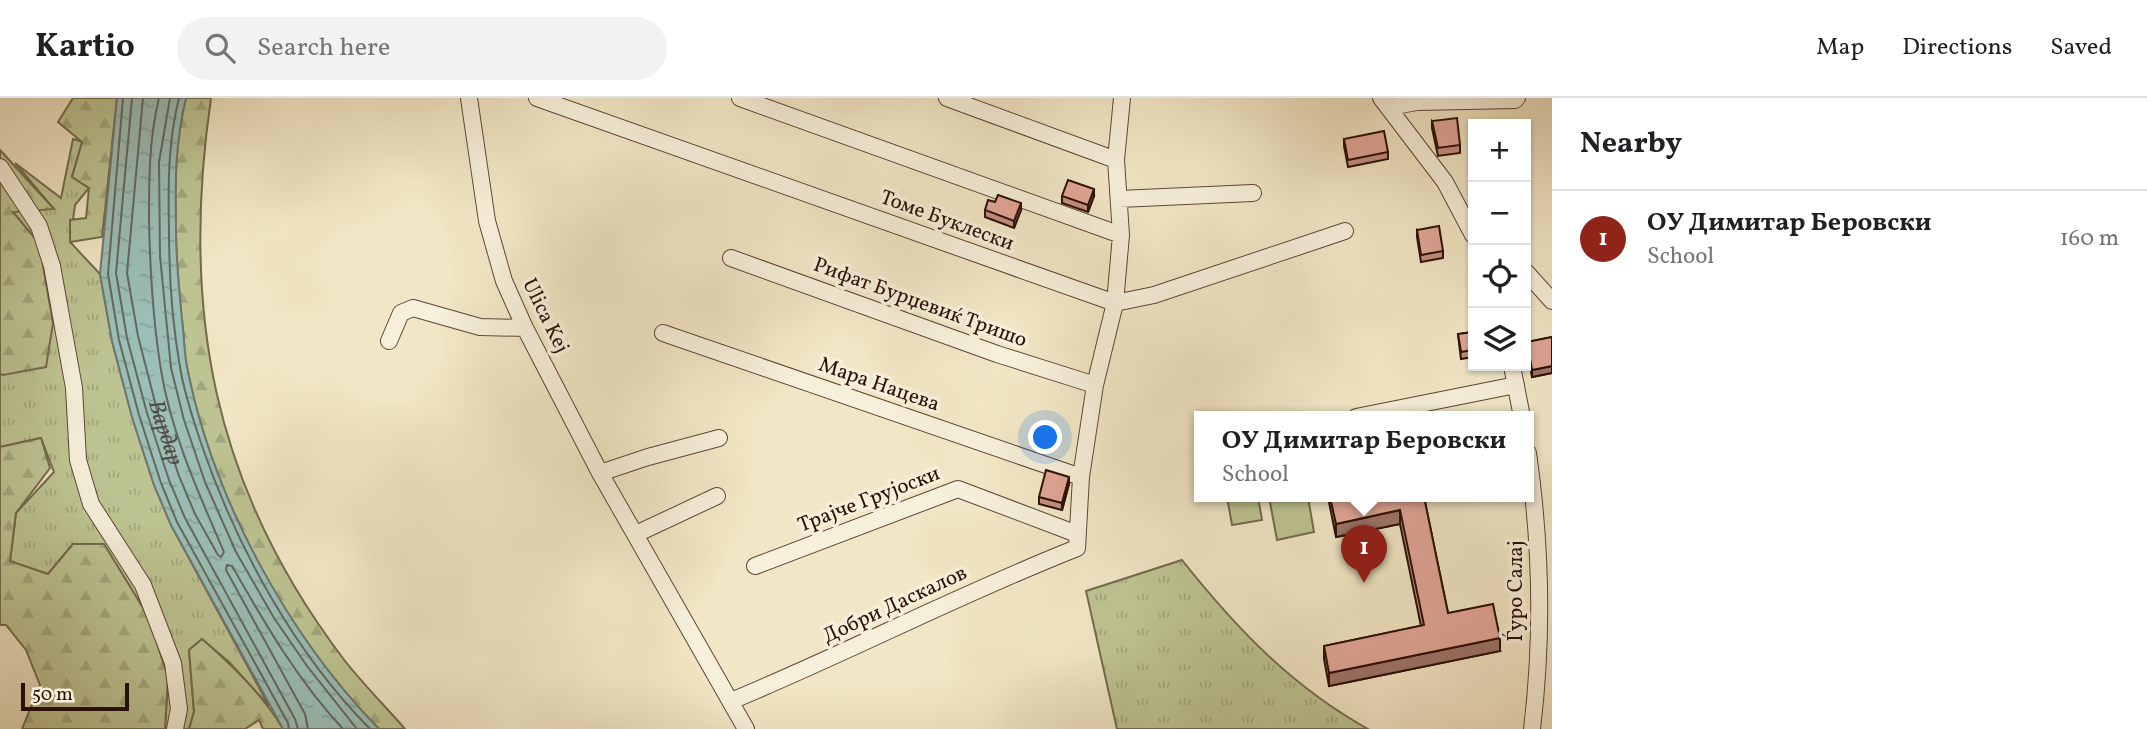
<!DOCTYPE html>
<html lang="en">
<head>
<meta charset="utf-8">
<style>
  body { margin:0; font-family:Vollkorn,serif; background:#f2f2f2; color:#202124 }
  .controls { position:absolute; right:21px; top:21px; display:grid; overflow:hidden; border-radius:0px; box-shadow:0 2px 5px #0004 }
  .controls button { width:63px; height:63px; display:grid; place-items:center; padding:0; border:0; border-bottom:2px solid #e0e0e0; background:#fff; color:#202124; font:35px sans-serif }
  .scale { position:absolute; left:21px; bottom:18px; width:108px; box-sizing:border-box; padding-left:7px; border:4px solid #2c1107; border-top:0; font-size:19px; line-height:24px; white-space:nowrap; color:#2c1107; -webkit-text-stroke:5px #f6efd9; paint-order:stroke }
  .you { position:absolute; left:1046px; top:340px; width:24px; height:24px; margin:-18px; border:5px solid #fff; border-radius:50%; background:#1a73e8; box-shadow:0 0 0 10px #1a73e833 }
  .badge { display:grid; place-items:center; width:46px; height:46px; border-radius:50%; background:#8f2418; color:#fff; font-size:23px; font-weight:700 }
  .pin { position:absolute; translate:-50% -58px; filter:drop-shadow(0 2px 4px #0008) }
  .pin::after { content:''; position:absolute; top:37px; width:24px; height:21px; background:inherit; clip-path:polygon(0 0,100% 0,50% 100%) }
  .popup { position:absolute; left:1194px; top:313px; width:340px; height:91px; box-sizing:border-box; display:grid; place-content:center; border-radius:0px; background:#fff; filter:drop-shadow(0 2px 5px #0005); font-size:23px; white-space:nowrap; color:#757577 }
  .popup b { font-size:26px; color:#202124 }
  .popup::after { content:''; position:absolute; left:50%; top:100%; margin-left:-14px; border:14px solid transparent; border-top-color:#fff }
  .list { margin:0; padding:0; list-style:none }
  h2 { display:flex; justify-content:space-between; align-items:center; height:91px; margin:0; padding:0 28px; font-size:30px }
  h2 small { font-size:23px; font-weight:400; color:#757577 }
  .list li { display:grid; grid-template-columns:46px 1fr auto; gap:21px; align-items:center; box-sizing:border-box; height:98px; padding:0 28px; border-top:2px solid #e0e0e0 }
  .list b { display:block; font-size:26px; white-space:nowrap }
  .list p { margin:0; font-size:23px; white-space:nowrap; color:#757577 }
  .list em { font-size:23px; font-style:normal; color:#757577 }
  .icon { flex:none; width:38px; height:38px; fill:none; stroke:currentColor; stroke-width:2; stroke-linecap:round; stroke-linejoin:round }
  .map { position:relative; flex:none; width:1552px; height:631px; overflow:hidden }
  header { display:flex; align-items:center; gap:42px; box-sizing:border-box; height:98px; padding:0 35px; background:#fff; border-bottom:2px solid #e0e0e0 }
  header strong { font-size:33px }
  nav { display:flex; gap:38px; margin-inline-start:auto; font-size:24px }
  .search { width:490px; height:63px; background:#f2f2f2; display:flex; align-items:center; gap:18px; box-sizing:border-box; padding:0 24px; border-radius:38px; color:#757577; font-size:26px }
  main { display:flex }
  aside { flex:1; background:#fff }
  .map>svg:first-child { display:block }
  .grass { fill:url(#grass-tufts); stroke:#746a4c; stroke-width:2 }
  .forest { fill:url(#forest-firs); stroke:#746a4c; stroke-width:2 }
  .pitch { fill:#bdc492; stroke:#746a4c; stroke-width:2 }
  .water { fill:url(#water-ripples); stroke:#6f7971; stroke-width:2 }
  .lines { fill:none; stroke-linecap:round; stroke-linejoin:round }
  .shore { stroke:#64685f; stroke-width:2 }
  .street-casing { stroke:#5d4636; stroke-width:18 }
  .street { stroke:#f6efd9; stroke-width:16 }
  .wall { fill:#c28f82; stroke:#2c1107; stroke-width:2 }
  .shaded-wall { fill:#9e746a; stroke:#2c1107; stroke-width:2 }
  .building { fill:#e1a697; stroke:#2c1107; stroke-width:2 }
  .labels { text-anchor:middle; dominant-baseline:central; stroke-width:7; stroke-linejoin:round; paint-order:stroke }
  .street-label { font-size:21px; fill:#2c1107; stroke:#f6efd9 }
  .water-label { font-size:23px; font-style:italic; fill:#534e45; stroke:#f6efd9 }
</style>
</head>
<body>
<header>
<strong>Kartio</strong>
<div class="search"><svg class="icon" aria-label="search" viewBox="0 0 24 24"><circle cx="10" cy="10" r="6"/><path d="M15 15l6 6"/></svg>Search here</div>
<nav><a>Map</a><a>Directions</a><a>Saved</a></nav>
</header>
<main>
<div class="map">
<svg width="1552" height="631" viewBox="0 0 1552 631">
  <defs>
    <pattern id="grass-tufts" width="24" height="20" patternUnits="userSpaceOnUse" patternTransform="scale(1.75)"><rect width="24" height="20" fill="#bdc492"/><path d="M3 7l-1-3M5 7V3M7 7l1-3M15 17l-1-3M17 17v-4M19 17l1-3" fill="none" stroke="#a3a77c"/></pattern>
    <pattern id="forest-firs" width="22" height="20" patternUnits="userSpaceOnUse" patternTransform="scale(1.75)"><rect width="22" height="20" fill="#bdc492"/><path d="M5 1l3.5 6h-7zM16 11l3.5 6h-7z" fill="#a3a77c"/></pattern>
    <pattern id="water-ripples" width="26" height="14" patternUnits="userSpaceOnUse" patternTransform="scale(1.75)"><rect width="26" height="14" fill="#9bbfb7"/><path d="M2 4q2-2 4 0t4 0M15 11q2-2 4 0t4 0" fill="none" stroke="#86a39c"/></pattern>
  </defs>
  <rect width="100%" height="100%" fill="#f1e6c5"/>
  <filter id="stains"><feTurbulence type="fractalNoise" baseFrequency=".00286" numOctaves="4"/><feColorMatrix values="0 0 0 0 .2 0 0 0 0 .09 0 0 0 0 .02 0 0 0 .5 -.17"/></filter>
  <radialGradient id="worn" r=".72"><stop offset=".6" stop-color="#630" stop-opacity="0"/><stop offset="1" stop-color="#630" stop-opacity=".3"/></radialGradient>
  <!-- grass -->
  <path class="grass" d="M73 41 83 44 72 78 89 90 75 107 70 144 100 176 112 243 132 319 154 387 171 427 269 608 229 564 202 541 189 552 194 614 189 631H165L168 579 73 446 48 476 10 464 16 415 54 374 41 340 0 349V276L46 269 13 113 53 110 15 65 61 100Z
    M1182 462C1236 530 1291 588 1368 631H1117L1086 493Z"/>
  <!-- forest -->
  <path class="forest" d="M73 0H117L102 139 70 144V122L86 120 89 90 72 79 82 44 58 24Z
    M186 0H211C180 212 213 390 345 563 364 587 385 608 405 631H379C287 537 212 398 187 269 184 254 184 237 182 222 179 192 176 162 176 132 175 86 175 44 186 0Z
    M0 52 54 111 13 114 39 145 53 225 46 269 3 277 0 276Z
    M41 340 50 370 16 415 10 463 48 476 73 446H104L148 518 168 579 165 631H22L40 587 26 552 6 527H0V349Z
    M202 541C233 568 262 596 283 631H263L259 622 245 631H189L194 614 189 552Z"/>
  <!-- pitch -->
  <path class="pitch" d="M1227 399H1258L1262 422 1232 427Z
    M1269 399H1308L1314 434 1277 442Z"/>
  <!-- water -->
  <path class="water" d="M117 0H186C175 44 175 86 176 132 176 162 179 192 182 222 184 237 184 254 187 269 212 398 287 537 379 631H283L171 427 154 387 132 319 112 243 100 176Z"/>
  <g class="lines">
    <!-- shore -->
    <g class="shore">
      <path d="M123 0 108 176 119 242 139 317 161 385 177 424 288 625 289 631"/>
      <path d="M132 0 116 175 127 240 147 315 169 382 185 420 295 621 298 631"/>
      <path id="s1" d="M143 0 127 175 138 238 157 312 179 378 195 416 218 457 221 459 224 454C199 396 171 335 161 272 153 223 150 172 149 122 149 81 149 41 159 0"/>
      <path d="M170 0 159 64 160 158 171 270 184 322 205 384 236 454 274 520 307 568 357 631"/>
      <path d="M179 0C168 44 168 86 169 132 169 177 172 224 180 269 184 295 193 321 201 345 236 448 294 554 370 631"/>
      <path d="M308 631 305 616 226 472 227 467 232 468C264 524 298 583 343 631"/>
    </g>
    <!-- street casing -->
    <g class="street-casing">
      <path id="street" d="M469 0 487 123 504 183 525 230 600 375 746 631
        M537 0 1115 205 1154 197 1345 133
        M740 0 1121 137
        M947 0 1116 62
        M1381 0 1445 84 1473 137
        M1389 9 1417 4 1515 2 1517 0
        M0 69 39 128 52 168 74 290 78 362 91 406 143 487 173 565 179 611 175 631
        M1119 101 1253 95
        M731 160 997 256 1095 287
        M1526 174 1552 203
        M663 235 1081 379
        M389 243 401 215 413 210 480 229 525 230
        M1512 268 1522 319
        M1356 319 1516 287
        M1528 355C1541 446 1543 540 1532 631
        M600 375 648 359 719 340
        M636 436 717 398
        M755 468 958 391 1077 436
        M731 603C847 555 960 496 1077 450L1081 379 1095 287 1115 205 1121 137 1116 62 1122 0"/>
    </g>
    <!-- street -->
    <use href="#street" class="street"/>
  </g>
  <!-- wall -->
  <path class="wall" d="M1432 23 1460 47V55L1438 58 1432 30Z
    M1344 41 1388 54V61L1348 69 1344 48Z
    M1062 98H1094L1088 114 1062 105Z
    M985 112H1021L1014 130 985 119Z
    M1417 132 1443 153V160L1421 164 1417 139Z
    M1473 234V259L1461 261 1458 236Z
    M1552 239V275L1532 279 1527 251V244Z
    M1069 386 1062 412 1039 406V399Z
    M1328 399H1424L1448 515 1500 553 1329 588 1324 561V548L1421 528 1400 426 1336 439Z"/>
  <!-- shaded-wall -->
  <path class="shaded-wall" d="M1094 91V98L1088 114V107Z
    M1021 105V112L1014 130V123Z
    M1552 268V275L1532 279V272Z
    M1069 379V386L1062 412V405Z
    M1400 412V426L1336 439V426Z
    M1500 540V553L1329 588V575Z"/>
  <!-- building -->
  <path class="building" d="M1457 20 1460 47 1438 50 1432 23Z
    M1384 33 1388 54 1348 62 1344 41Z
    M1068 82 1094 91 1088 107 1062 98Z
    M998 97 1021 105 1014 123 985 112 988 102 995 104Z
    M1439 128 1443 153 1421 157 1417 132Z
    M1473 234V252L1461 254 1458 236Z
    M1552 239V268L1532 272 1527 244Z
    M1046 372 1069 379 1062 405 1039 399Z
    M1330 399H1424L1448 515 1493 506 1500 540 1329 575 1324 548 1424 527 1400 412 1336 426Z"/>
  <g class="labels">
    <!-- street labels -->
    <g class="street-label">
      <text transform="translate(947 123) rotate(20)">Томе Буклески</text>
      <text transform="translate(920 205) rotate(20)">Рифат Бурџевиќ Тришо</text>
      <text transform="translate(545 218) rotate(64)">Ulica Kej</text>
      <text transform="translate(879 287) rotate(19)">Мара Нацева</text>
      <text transform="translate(869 402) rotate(-21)">Трајче Грујоски</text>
      <text transform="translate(1516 493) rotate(-90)">Ѓуро Салај</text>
      <text transform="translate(895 507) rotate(-25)">Добри Даскалов</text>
    </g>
    <!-- water labels -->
    <g class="water-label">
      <text stroke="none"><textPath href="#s1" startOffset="340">Вардар</textPath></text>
    </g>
  </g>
  <rect width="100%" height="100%" filter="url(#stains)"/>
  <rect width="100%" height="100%" fill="url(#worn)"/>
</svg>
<div class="controls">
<button>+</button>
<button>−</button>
<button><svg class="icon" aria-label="locate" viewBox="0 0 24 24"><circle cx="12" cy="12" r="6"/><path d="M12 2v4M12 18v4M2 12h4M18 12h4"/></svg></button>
<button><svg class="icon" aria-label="layers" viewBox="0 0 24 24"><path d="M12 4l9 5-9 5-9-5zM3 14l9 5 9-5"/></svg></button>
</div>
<div class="scale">50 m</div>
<div class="you"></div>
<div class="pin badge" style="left:1364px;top:485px">1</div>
<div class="popup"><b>ОУ Димитар Беровски</b>School</div>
</div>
<aside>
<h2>Nearby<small></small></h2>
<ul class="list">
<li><span class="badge">1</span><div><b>ОУ Димитар Беровски</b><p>School</p></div><em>160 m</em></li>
</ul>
</aside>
</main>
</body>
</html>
